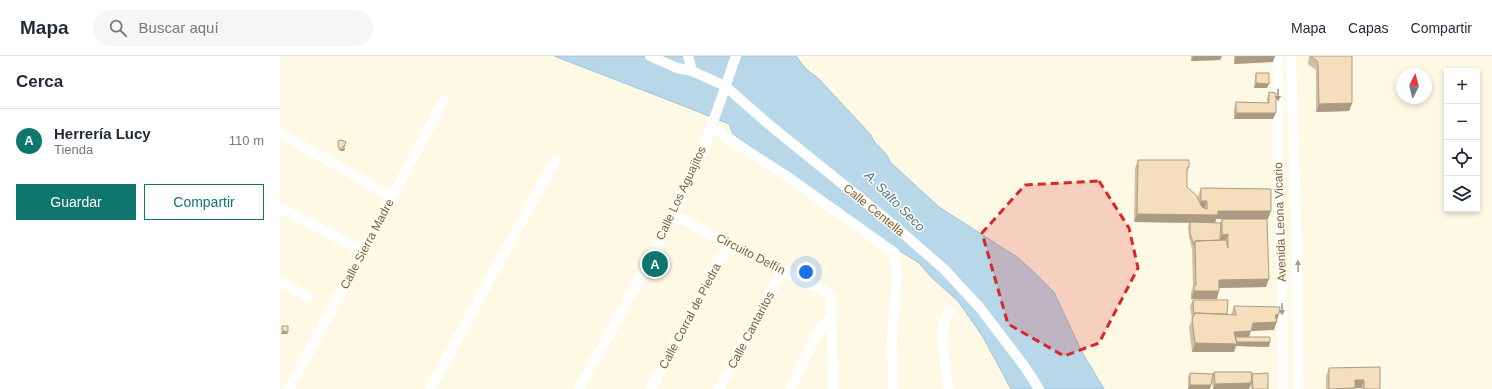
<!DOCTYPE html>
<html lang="es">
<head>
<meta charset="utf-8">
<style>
  body { margin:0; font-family:Arial,sans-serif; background:#f6f6f7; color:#1f2937 }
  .controls { position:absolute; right:12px; top:12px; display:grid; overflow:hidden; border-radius:0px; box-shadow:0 2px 6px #0003 }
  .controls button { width:36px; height:36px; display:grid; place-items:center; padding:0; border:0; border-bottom:1px solid #e0e1e3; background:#fff; color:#1f2937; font:20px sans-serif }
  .compass { position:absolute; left:1116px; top:12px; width:36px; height:36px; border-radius:50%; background:#fff; box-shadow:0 2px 6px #0003; rotate:6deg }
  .you { position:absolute; left:526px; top:216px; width:14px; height:14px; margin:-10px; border:3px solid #fff; border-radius:50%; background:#1a73e8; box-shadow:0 0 0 6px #1a73e833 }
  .badge { display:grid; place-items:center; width:26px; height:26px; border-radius:50%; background:#0f766e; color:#fff; font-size:13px; font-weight:700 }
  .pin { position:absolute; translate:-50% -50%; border:2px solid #fff; box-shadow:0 1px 4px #0006 }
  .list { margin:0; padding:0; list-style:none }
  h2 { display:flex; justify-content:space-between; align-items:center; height:52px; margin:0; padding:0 16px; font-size:17px }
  h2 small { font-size:13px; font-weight:400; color:#747a83 }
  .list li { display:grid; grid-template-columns:26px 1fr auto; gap:12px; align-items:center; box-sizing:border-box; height:64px; padding:0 16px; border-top:1px solid #e0e1e3 }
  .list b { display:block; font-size:15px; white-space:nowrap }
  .list p { margin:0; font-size:13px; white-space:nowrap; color:#747a83 }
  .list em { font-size:13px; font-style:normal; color:#747a83 }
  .actions { display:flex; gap:8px; padding:12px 16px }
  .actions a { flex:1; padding:9px 0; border:1px solid #0f766e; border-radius:0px; text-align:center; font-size:14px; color:#0f766e }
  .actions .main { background:#0f766e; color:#fff }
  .icon { flex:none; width:22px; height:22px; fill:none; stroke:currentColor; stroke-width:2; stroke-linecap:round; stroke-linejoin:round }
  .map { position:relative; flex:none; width:1212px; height:333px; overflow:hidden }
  header { display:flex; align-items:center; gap:24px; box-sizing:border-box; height:56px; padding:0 20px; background:#fff; border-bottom:1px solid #e0e1e3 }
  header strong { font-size:19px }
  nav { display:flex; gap:22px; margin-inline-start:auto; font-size:14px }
  .search { width:280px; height:36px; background:#f6f6f7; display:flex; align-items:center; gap:10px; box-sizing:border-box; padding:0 14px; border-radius:22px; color:#747a83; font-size:15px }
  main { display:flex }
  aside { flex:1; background:#fff }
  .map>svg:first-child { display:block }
  .water { fill:#b8d8e9; stroke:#9ec5db }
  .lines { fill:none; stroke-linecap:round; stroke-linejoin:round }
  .minor { stroke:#fff; stroke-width:10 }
  .wall { fill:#d3bfa1; fill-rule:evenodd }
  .shaded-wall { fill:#ac9b83 }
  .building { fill:#f5debb; stroke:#ac9b83 }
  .oneway { fill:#a79a88 }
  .marked { fill:#d62828; fill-opacity:0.2; stroke:#d62828; stroke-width:3; stroke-dasharray:8 5; stroke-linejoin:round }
  .labels { text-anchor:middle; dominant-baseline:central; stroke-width:3; stroke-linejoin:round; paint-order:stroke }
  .street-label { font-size:12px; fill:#786348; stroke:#fffbed }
  .water-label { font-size:13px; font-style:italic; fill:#437794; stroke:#fffbed }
</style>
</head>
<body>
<header>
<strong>Mapa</strong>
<div class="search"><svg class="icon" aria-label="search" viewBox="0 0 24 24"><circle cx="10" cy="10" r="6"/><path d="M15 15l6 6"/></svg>Buscar aquí</div>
<nav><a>Mapa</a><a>Capas</a><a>Compartir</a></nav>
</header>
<main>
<aside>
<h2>Cerca<small></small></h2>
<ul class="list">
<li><span class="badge">A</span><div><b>Herrería Lucy</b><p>Tienda</p></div><em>110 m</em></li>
</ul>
<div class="actions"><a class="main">Guardar</a><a>Compartir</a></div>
</aside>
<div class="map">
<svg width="1212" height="333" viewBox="0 0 1212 333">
  <rect width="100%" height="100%" fill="#fef9e5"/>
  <!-- water -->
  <path class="water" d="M274 0H516L526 13 539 23 591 79C595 91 607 94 610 106L659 151 737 201 754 216 774 236 802 296 824 333H731L703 281 678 245 651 221 639 207 607 187 453 78 449 68 391 45Z"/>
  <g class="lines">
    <!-- minor -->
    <path class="minor" d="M370 0 397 12 412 15
      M408 0 412 15 445 30 492 71 617 172 665 214 700 252 745 311 759 333
      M998 0V142L1002 210 1003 333
      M1011 0 1017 194 1018 333
      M431 71 508 121 615 197 617 220 612 282 613 333
      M0 77 112 141
      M0 152 83 195
      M393 159 502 215 549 237 551 240 553 333
      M0 226 28 241
      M9 333 164 44
      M150 333 275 104
      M299 333C336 265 376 196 409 126 428 85 441 42 456 0
      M371 333 449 187
      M439 333 502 215
      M510 333 536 280 552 258
      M668 333 662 280 664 267 669 255"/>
  </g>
  <!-- wall -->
  <path class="wall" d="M911 0H942L940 4 911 5Z
    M954 0H995L993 6 954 8Z
    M1029 0H1072V47L1069 55 1036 56V14L1028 8Z
    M976 17 987 32H974L975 21Z
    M989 36 993 63H954V53L956 46 987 47V43Z
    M58 85 66 86 64 92V95H60L58 93Z
    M858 104 909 111 907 118V131L918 144V140L921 132 988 163H987L986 231 939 232V235L937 243H911V237L913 231 912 193 909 181 908 170 910 167 854 166 855 112ZM936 163H951H942L941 167H935Z
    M913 244 947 258 951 259 954 250 996 265 994 274 971 275 969 281 989 291 956 290 954 296H912L909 271 912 264 910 250Z
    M1100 311V333H1081V332H1075L1074 333H1046V320L1049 312Z
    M934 316 972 318 988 333H971V329L969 333H933L932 326 930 333H908V321L910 317 933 318Z"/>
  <!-- shaded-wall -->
  <path class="shaded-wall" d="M913 0H942L940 4 911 5Z
    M984 0H995L993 6 954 8 956 1Z
    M976 27 989 28 987 32H974Z
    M1072 47 1069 55 1036 56 1039 48Z
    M956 57H996L993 63H954Z
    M61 93H65L64 95H60Z
    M921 145H927L924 154 919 153Z
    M938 155H991L988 163H936L935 167 854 166 857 158Z
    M948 178 945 186 940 185 942 179Z
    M989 223 986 231 936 232 939 224Z
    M914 235H939L937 243H911Z
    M999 258 994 274 970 275 973 267Z
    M2 275 8 276 7 278H1Z
    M971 275 968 283 955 281 954 276Z
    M955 286H990L989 291 956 290 954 296H912L915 287Z
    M1075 324H1084L1081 332H1072Z
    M971 327 969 333H933L935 328Z
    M910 329H931L930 333H908Z
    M1075 332 1074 333H1049Z"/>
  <!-- building -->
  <path class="building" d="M956 0H984L956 1Z
    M1031 0H1072V47L1039 48 1038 6Z
    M976 17H989V28L976 27Z
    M989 36 996 37V57H956V46L989 47Z
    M61 84 66 86 64 91 62 90 65 93H61L58 90V85Z
    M858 104H909V111L907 112V131L916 139 922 151 927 153V145H921V132L991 133V155H938V159L857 158Z
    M942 163H987L989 223 939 224V235H914V229H916L915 185 946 184 948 192V178L942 179Z
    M910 166 941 167 940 184 915 185 914 189 910 177Z
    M913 244H948L947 258 915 257 914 259Z
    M954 250 1000 251 999 258 995 259 997 266 973 267 971 275 954 276 957 288 915 287 912 263 915 257 956 259Z
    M2 270H8V276L2 275Z
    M955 281H990V286H957Z
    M1100 311V333H1084V324H1075V332L1049 333V312Z
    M934 316H972L971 327 935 328Z
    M910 317 933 318 931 329H910Z
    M988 317V333H973L972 318Z"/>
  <!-- one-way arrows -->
  <defs><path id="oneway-solid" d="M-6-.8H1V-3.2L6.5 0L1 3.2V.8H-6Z"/></defs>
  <g class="oneway">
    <use href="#oneway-solid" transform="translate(998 39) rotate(91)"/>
    <use href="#oneway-solid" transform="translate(1018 210) rotate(-91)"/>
    <use href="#oneway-solid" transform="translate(1002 253) rotate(90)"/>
  </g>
  <!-- marked area -->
  <path class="marked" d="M819 125 849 172 858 212 819 287 784 300 728 268 702 177 745 129Z"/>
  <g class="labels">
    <!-- street labels -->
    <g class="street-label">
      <text transform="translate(401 137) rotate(-65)">Calle Los Aguajitos</text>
      <text transform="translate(594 154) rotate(39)">Calle Centella</text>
      <text transform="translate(1000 166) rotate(-92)">Avenida Leona Vicario</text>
      <text transform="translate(87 188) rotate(-62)">Calle Sierra Madre</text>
      <text transform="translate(471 198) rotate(27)">Circuito Delfín</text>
      <text transform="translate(410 260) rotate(-62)">Calle Corral de Piedra</text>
      <text transform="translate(471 274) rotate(-62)">Calle Cantaritos</text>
    </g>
    <!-- water labels -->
    <g class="water-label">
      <text transform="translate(615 145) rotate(45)">A. Salto Seco</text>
    </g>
  </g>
</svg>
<div class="controls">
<button>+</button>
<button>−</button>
<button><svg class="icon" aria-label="locate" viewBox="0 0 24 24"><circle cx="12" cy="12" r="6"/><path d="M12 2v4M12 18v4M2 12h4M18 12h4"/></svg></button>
<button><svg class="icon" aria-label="layers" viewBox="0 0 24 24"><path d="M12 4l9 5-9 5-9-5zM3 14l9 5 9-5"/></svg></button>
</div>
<svg class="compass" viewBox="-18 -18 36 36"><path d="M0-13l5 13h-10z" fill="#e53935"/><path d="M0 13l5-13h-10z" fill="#747a83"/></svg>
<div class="you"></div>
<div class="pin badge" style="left:375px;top:208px">A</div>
</div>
</main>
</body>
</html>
